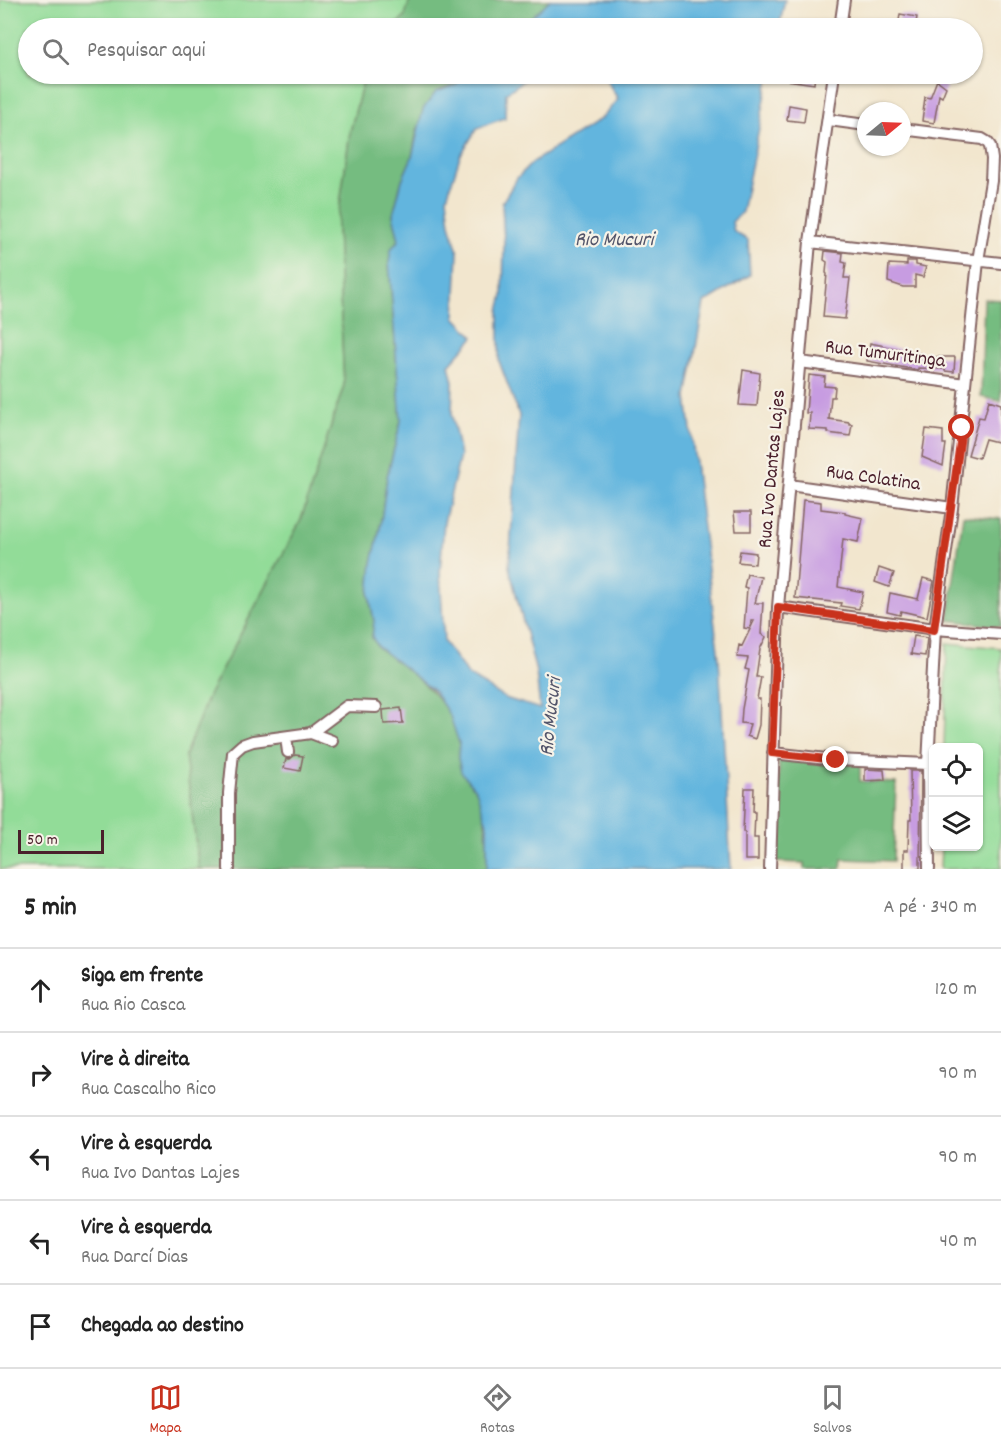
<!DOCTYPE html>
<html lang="pt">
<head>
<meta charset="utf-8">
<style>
  body { margin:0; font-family:Dekko,sans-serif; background:#f6f6f6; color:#222 }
  .controls { position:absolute; right:18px; bottom:18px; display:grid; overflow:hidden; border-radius:9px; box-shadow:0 2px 4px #0004 }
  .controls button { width:54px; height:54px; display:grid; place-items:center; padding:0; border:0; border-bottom:2px solid #e0e0e0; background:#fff; color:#222; font:30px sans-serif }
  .compass { position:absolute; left:857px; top:102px; width:54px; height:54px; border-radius:50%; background:#fff; box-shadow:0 2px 4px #0004; rotate:71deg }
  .scale { position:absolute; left:18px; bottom:15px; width:86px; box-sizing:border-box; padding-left:6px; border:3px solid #4a1f2b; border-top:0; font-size:16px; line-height:21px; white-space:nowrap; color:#4a1f2b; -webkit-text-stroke:4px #f7f3e8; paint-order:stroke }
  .stop { position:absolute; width:18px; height:18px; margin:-14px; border:4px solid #c8321e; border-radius:50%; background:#fff }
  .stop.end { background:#c8321e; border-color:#fff; box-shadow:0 2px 6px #0008 }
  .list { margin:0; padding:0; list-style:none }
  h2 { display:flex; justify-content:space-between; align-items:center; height:78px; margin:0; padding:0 24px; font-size:26px }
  h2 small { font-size:20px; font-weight:400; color:#767676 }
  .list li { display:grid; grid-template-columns:39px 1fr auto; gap:18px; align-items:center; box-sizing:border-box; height:84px; padding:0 24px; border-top:2px solid #e0e0e0 }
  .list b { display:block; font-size:22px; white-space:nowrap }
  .list p { margin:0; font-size:20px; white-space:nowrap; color:#767676 }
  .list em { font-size:20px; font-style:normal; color:#767676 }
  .icon { flex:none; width:33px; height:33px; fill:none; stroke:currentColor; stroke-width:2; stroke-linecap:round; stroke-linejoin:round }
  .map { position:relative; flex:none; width:1001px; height:869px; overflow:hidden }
  .search { position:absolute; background:#fff; box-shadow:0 2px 4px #0004; left:18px; right:18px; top:18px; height:66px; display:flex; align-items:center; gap:15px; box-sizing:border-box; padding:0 21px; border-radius:33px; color:#767676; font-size:22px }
  .sheet { height:498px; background:#fff }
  nav { display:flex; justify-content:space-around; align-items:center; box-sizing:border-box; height:84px; border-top:2px solid #e0e0e0; background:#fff; font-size:16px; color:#767676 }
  nav a { display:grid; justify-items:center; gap:3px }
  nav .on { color:#c8321e }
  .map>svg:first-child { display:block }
  .green { fill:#92dc98; stroke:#6e7e62; stroke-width:1.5 }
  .forest { fill:#75bc80; stroke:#606e56; stroke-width:1.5 }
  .water { fill:#62b5de; stroke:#566a84; stroke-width:1.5 }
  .building { fill:#c79ce1 }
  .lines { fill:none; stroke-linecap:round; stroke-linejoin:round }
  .street-casing { stroke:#856564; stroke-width:14 }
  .street { stroke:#fff; stroke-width:10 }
  .route { stroke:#c8321e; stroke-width:8 }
  .labels { text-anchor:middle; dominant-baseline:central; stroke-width:4.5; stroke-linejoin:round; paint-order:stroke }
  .street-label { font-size:20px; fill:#4a1f2b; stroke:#f7f3e8 }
  .water-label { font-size:21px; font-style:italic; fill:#52546a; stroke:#f7f3e8 }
</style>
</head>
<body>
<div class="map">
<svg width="1001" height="869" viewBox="0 0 1001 869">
  <rect width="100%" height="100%" fill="#f7f3e8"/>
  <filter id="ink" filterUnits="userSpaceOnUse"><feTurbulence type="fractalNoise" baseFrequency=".0167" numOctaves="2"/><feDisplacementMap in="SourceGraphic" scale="12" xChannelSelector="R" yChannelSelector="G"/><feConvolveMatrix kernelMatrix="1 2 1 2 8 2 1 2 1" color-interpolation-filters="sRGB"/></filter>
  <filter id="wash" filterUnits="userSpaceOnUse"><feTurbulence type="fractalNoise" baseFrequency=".008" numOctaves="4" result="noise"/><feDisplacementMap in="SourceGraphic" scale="24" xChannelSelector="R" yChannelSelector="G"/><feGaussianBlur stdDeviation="1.35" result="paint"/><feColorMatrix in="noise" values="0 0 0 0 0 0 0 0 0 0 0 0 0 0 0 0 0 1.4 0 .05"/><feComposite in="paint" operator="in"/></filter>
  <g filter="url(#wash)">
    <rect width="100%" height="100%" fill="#f2e6ce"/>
    <!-- green -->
    <path class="green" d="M0 0H410L405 18 391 28H28V74H365L350 132 337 227 344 385 301 520 209 694 185 755 199 869H0Z
      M947 643 1001 648V869H940L941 847 978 846V748L944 747Z"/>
    <!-- forest -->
    <path class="forest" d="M410 0H550L520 28H391L404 18Z
      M365 74H466L456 85 436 92 417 130 412 157 402 180 393 215 399 240 391 249 389 262 401 421 387 477 380 528 372 563 369 594 374 621 372 637 378 647C410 672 453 699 459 743 461 752 457 760 461 770 464 778 473 784 477 792 488 818 487 842 487 869H199L185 755 209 694 301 520 344 385 337 227 350 132Z
      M984 299 1001 300V401L981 397Z
      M963 515 1001 519V627L948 620Z
      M779 761 860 765V781L896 783 893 861 842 859 841 869H804V863L776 862Z"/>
    <!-- water -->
    <path class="water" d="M550 0H785L779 28H520Z
      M466 74H533L506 93 505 118 477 128 460 156 447 197 450 224 458 252 455 317 474 337 449 365 453 382 452 414 460 456 444 522 440 572 444 642 469 676 505 698 540 709 536 672 509 567 519 415 499 361V311L503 295 504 241 502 203 517 178 533 162 602 118 618 99 603 74H770L742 212 732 222 734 232 748 240 750 275 704 303 687 397 719 659 731 869H487V824L476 790 461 772 458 758 459 743 450 716 434 691 378 647 372 637 374 621 369 594 372 563 380 528 387 477 401 421 389 262 391 249 399 240 393 215 402 180 412 157 423 109 436 92 456 85Z"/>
    <g id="blocks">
      <!-- building -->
      <path class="building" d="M900 14 917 17 915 28H898Z
        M781 74H815L814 84 780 79Z
        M937 80 946 87 942 97 939 95 934 123 922 121 925 97 930 98Z
        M789 105 806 108 804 122 787 120Z
        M825 251 843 253 842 262 846 263 844 278H850L845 319 823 317 827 274 826 273 827 262 824 260Z
        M907 261H916V265L926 267 923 277 915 275V287H903L888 282 889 264 907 265Z
        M870 343 920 353 919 357H955L954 372 945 371V369L918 368V370L867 361Z
        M743 370 760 373 757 406 739 405Z
        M809 375 825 377 824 386 835 387 834 397H831L829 419 849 422V424H852L850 436 828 433V430L809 429 810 413H806Z
        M989 400 1001 404V443L985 439 979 458 968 455 979 417 984 418Z
        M926 429 943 431V444H946L943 466 922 457Z
        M803 500 821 502V509L845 512V514L863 518 858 542 843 539 838 587 863 592 859 609 840 606 841 603 795 598Z
        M734 512H751V531H736Z
        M740 551 756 553 755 564 738 562Z
        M879 568 894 573 889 587 875 582Z
        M747 574 761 577 755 603H763L761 634 766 637 760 649 756 677H761L757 699H760L759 725 755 739 747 736 750 724 741 723 742 709 749 670 745 669 748 658 737 657 739 645 742 646 754 621H751L750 629 744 628 747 588 744 587Z
        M923 578 934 581 927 617 901 611 900 615 887 612 890 593 918 599Z
        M914 636 927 638 925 656 911 654Z
        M401 708 403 723 384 724 383 710Z
        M295 755 303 756 300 771 284 768 286 759H290Z
        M865 769 884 770 885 780 865 781Z
        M910 771H921L920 869H904V850H908L909 820H911Z
        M745 788H754L753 812H755L754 838H758V860H745V832H743Z"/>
    </g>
  </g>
  <g filter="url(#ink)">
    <use href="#blocks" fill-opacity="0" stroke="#856564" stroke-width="1.5"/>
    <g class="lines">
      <!-- street casing -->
      <g class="street-casing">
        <path id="street" d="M840 28 844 0
          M829 120 866 125
          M902 129 982 139 987 142 990 146 992 159 991 181 978 261 952 508 935 629 928 764 929 869
          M810 242 1001 263
          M800 362 965 384
          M789 485 952 508
          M778 607 935 629 1001 634
          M311 733 332 741
          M286 737 288 752
          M773 753 836 760 928 764
          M229 869V793L233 753 242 745 253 741 311 733 347 706 376 707
          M770 869 778 607 810 242 834 74"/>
      </g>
      <!-- street -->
      <use href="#street" class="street"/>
    </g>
  </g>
  <g class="lines" filter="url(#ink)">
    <!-- route -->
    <path class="route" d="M836 760 772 753 778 607 934 630 962 428"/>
  </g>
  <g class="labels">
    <!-- street labels -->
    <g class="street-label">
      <text transform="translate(885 355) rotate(7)">Rua Tumuritinga</text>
      <text transform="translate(773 469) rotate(-85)">Rua Ivo Dantas Lajes</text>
      <text transform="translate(873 479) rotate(8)">Rua Colatina</text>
    </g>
    <!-- water labels -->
    <g class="water-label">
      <text x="614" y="241">Rio Mucuri</text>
      <text transform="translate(552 717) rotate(-84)">Rio Mucuri</text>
    </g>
  </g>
</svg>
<div class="controls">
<button><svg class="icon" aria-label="locate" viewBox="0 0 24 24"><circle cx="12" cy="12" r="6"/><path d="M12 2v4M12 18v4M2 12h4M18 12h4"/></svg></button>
<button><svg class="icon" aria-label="layers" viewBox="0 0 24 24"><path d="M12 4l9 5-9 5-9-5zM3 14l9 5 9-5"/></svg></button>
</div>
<svg class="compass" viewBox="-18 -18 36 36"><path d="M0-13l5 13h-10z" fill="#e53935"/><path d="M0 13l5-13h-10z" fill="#767676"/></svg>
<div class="scale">50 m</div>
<div class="stop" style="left:962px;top:428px"></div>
<div class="stop end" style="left:836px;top:760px"></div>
<div class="search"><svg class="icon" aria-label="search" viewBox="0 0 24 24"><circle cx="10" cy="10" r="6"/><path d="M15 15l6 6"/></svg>Pesquisar aqui</div>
</div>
<section class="sheet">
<h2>5 min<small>A pé · 340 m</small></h2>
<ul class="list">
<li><svg class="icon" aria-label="ahead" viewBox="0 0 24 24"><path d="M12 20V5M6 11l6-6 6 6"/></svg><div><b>Siga em frente</b><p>Rua Rio Casca</p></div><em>120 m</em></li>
<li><svg class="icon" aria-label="right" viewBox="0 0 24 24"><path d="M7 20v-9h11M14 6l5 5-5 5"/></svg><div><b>Vire à direita</b><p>Rua Cascalho Rico</p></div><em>90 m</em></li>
<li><svg class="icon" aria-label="left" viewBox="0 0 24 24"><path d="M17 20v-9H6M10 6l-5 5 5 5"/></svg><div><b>Vire à esquerda</b><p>Rua Ivo Dantas Lajes</p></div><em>90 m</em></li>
<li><svg class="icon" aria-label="left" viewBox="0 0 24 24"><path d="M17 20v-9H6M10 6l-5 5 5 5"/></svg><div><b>Vire à esquerda</b><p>Rua Darcí Dias</p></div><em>40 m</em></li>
<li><svg class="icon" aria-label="arrive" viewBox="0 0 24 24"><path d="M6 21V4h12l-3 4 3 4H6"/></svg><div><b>Chegada ao destino</b></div></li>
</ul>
</section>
<nav>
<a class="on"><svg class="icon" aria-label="map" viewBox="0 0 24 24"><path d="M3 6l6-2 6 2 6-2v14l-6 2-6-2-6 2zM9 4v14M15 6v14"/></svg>Mapa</a>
<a><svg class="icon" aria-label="directions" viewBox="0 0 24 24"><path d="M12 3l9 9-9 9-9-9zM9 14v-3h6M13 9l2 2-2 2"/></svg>Rotas</a>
<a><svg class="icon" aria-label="saved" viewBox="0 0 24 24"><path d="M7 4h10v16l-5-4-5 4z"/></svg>Salvos</a>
</nav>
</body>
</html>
